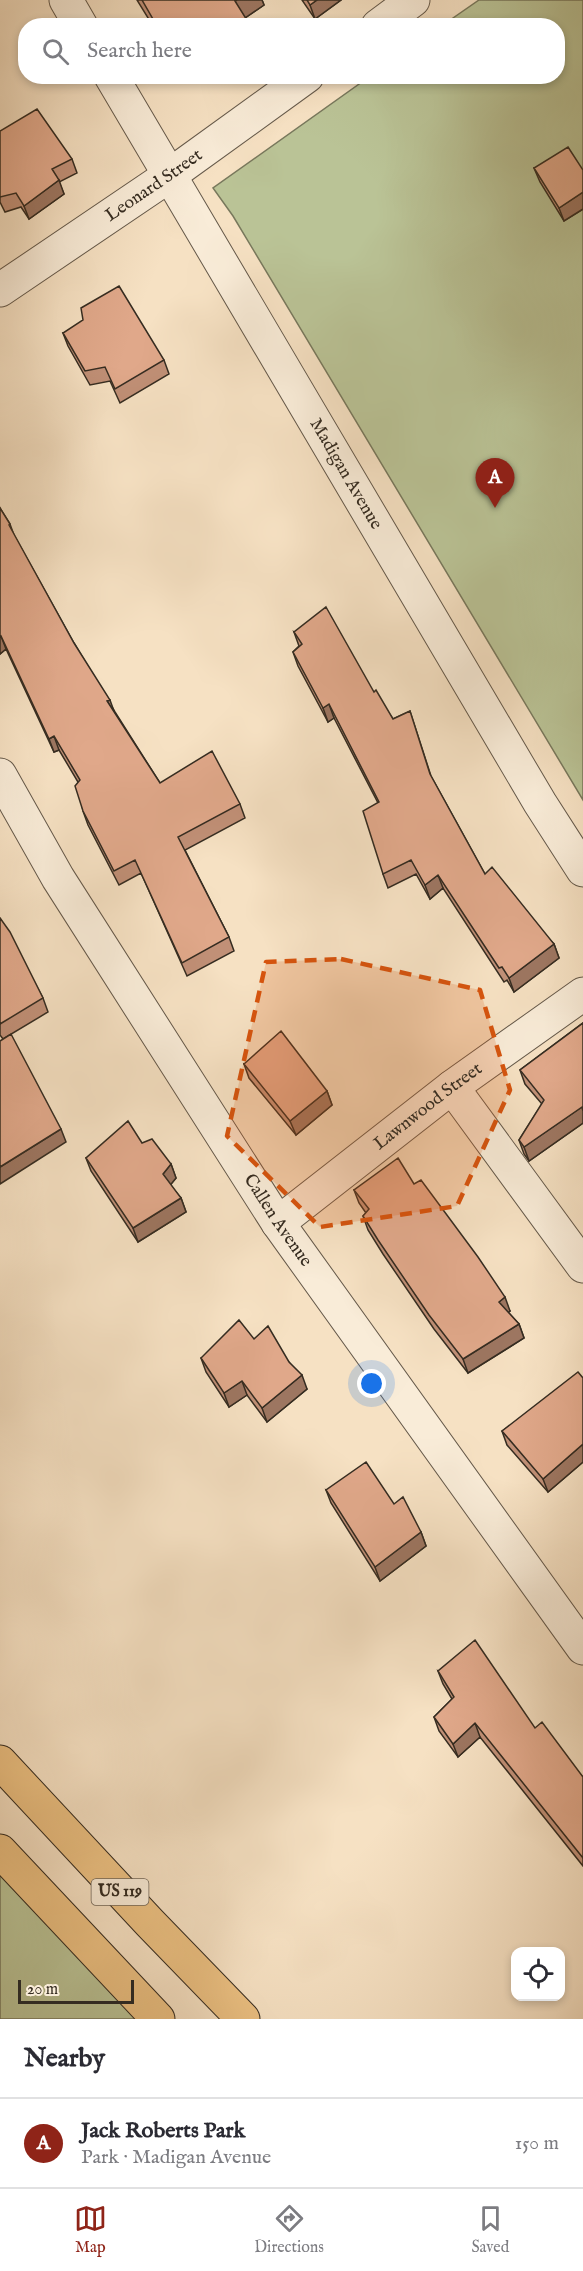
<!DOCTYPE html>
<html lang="en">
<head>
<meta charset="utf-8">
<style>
  body { margin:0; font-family:"IM FELL English",serif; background:#f7f7f7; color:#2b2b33 }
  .controls { position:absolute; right:18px; bottom:18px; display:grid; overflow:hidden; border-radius:12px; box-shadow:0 3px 9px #0003 }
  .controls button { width:54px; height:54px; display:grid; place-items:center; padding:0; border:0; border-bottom:2px solid #e1e1e2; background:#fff; color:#2b2b33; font:30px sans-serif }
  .scale { position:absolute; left:18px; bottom:15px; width:116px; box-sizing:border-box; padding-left:6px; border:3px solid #352c21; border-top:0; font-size:16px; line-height:21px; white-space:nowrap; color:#352c21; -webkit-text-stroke:4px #f9ecd8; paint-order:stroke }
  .you { position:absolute; left:372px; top:1384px; width:21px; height:21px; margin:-15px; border:4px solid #fff; border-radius:50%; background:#1a73e8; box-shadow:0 0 0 9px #1a73e833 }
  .badge { display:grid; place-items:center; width:39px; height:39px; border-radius:50%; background:#8f2418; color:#fff; font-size:20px; font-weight:700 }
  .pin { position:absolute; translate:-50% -50px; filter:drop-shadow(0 2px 3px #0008) }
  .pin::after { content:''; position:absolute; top:32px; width:21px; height:18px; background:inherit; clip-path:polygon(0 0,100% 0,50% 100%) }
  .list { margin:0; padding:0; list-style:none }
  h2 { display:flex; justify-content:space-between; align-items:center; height:78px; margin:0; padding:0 24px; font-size:26px }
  h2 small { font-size:20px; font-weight:400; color:#7c7c81 }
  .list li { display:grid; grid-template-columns:39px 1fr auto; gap:18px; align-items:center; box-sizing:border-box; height:90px; padding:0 24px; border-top:2px solid #e1e1e2 }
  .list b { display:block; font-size:22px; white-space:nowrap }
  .list p { margin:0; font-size:20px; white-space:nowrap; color:#7c7c81 }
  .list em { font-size:20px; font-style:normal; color:#7c7c81 }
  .icon { flex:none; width:33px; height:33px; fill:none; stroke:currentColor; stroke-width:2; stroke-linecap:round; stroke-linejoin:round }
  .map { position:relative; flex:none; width:583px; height:2019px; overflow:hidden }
  .search { position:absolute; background:#fff; box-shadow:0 3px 9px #0003; left:18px; right:18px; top:18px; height:66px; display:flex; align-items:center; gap:15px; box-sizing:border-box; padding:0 21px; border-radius:24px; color:#7c7c81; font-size:22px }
  .sheet { height:168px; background:#fff }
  nav { display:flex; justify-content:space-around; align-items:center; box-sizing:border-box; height:84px; border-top:2px solid #e1e1e2; background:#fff; font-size:16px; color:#7c7c81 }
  nav a { display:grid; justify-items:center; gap:3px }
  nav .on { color:#8f2418 }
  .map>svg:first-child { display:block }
  .green { fill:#bac396; stroke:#78785c; stroke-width:1.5 }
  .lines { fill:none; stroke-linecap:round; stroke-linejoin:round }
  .minor-casing { stroke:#65594a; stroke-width:35 }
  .major-casing { stroke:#352c21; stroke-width:35 }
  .minor { stroke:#f9ecd8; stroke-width:33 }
  .major { stroke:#ebc082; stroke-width:33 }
  .wall { fill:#c19077; stroke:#352c21; stroke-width:1.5 }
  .shaded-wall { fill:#9d7661; stroke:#352c21; stroke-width:1.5 }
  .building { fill:#e0a88a; stroke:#352c21; stroke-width:1.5 }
  .marked { fill:#d6540e; fill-opacity:0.2; stroke:#d6540e; stroke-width:4.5; stroke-dasharray:12 8; stroke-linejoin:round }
  .labels { text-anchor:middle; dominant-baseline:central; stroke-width:5; stroke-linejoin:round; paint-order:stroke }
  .shield { fill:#f9ecd8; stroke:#706658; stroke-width:1.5 }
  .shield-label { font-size:16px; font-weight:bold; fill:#352c21 }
  .street-label { font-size:18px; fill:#352c21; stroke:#f9ecd8 }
</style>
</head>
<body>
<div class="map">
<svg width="583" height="2019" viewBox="0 0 583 2019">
  <rect width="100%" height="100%" fill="#f6e1c3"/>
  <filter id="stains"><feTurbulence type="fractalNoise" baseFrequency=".00333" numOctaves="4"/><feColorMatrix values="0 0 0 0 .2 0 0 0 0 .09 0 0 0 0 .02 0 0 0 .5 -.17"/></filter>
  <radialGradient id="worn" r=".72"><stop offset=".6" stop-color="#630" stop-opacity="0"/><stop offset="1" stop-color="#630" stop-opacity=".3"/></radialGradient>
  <!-- green -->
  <path class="green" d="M479 0H583V800L233 216 213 188 369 77 558 76V26L443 25Z
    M0 1872 136 2019H0Z"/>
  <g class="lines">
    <!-- minor casing -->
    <g class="minor-casing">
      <g id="minor">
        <path d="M66 0 81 26"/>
        <path d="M378 26 413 0"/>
        <path id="s1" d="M111 76 540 803 583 870"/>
        <path id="s2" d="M0 290 170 175 307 76"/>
        <path id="s3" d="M0 775 58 878 278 1223 583 1648"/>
        <path d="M452 1087 583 1266"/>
        <path id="s4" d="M278 1223 452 1087 583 994"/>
      </g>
    </g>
    <!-- major casing -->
    <g class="major-casing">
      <path id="major" d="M0 1762 150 1923 243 2019
        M0 1851 158 2019"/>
    </g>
    <!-- minor -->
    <use href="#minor" class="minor"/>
    <!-- major -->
    <use href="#major" class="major"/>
  </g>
  <!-- wall -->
  <path class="wall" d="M137 0H262L264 5 245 18 250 26H153Z
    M302 0H341L315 19Z
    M0 131 72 159 77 173 59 182 64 194 29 219 21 207 5 212 0 202Z
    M534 168 583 170V209L564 221 540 182Z
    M63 333 164 360 169 374 120 403 110 381 90 385 68 346Z
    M0 508 10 524 14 535 74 643 115 712 160 783 240 804 245 818 185 850 229 937 234 951 187 976 141 873 119 885 88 825 83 811 78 782 59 750 54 752 6 649 0 654Z
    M294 632 374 692 393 719 410 711 431 776 485 874 554 944 559 958 514 992 507 980 504 982 443 888 430 899 416 874 388 888 383 874 378 803 334 718 328 722 298 666 293 652 299 646Z
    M0 918 43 998 48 1012 3 1039 0 1035Z
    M583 1023V1123L529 1161 524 1154 519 1140 542 1104 525 1084 520 1070Z
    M244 1064 327 1091 332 1105 296 1135 249 1078Z
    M86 1158 171 1164 176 1178 170 1185 181 1198 186 1212 138 1242 91 1171Z
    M414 1184 510 1311 508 1312 519 1324 524 1338 468 1373 434 1329 383 1254 368 1230 363 1216 366 1213 359 1203 354 1190Z
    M254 1339 289 1362 307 1389 267 1422 247 1395 229 1407 206 1372 201 1358Z
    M583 1378V1462L548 1492 507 1445 502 1431Z
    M326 1490 421 1532 426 1546 380 1581 331 1503Z
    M438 1671 535 1728 583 1777V1866L480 1737 458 1757 439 1731 434 1717 452 1699 443 1684Z"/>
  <!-- shaded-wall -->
  <path class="shaded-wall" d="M237 0H262L264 5 242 20 235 1Z
    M317 0H341L315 19 310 5Z
    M59 180 64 194 29 219 24 206Z
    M583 192V209L564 221 559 208Z
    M1 636 6 649 0 654V637Z
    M110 700 115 714 107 701Z
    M329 704 334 718 328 722 323 708Z
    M54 736 59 750 54 752 49 739Z
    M438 875 443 888 430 899 425 885Z
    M554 944 559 958 514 992 509 978Z
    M327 1091 332 1105 296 1135 290 1121Z
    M582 1107 583 1111V1123L529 1161 524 1147Z
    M61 1129 66 1142 0 1184V1167Z
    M171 1164 176 1178 168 1188 163 1174Z
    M181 1198 186 1212 138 1242 133 1228Z
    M505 1297 510 1311 504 1316 499 1302Z
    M519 1324 524 1338 468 1373 463 1359Z
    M302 1375 307 1389 267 1422 262 1408Z
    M242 1381 247 1395 229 1407 224 1393Z
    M583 1444V1462L548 1492 543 1479Z
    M421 1532 426 1546 380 1581 375 1567Z
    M475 1723 480 1737 458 1757 453 1744Z"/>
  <!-- building -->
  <path class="building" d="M142 0H237L235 1 250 25 157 26Z
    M307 0H317L310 5Z
    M37 109 72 159 52 169 59 180 24 206 16 193 0 197V131Z
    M568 147 583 170V192L559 208 534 168Z
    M119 286 164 360 115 389 105 367 85 371 63 333 83 320 81 308Z
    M0 508 10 524 9 525 74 643 110 700 107 701 160 783 212 751 240 804 178 837 229 937 182 963 135 860 114 871 83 811 75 786 80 780 54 736 49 739 1 636 0 637Z
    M326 607 374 692 376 690 393 719 410 711 430 774 485 874 492 867 554 944 509 978 502 967 499 968 438 875 425 885 411 860 383 874 363 811 379 802 329 704 323 708 293 652 302 644 294 632Z
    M0 918 10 932 43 998 0 1024Z
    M583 1023V1109L582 1107 524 1147 519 1140 544 1100 520 1070Z
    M281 1031 327 1091 290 1121 244 1064Z
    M11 1034 61 1129 0 1167V1041Z
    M128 1121 142 1143 152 1139 171 1164 163 1174 181 1198 133 1228 86 1158Z
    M398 1158 414 1184 421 1180 478 1257 505 1297 499 1302 519 1324 463 1359 429 1315 378 1240 363 1216 369 1209 354 1190Z
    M239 1320 254 1339 268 1326 289 1362 302 1375 262 1408 242 1381 224 1393 201 1358Z
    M578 1372 583 1378V1444L543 1479 502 1431Z
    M366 1462 394 1504 403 1497 421 1532 375 1567 326 1490Z
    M475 1640 535 1728 542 1722 583 1777V1858L475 1723 453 1744 434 1717 454 1697 438 1671Z"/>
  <!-- marked area -->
  <path class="marked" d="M341 959 480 990 510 1090 457 1206 320 1227 227 1136 266 962Z"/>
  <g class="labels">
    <!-- shield labels -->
    <rect class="shield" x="91.5" y="1879" width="57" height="26" rx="4.5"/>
    <g class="shield-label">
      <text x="120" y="1892">US 119</text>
    </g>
    <!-- street labels -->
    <g class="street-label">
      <text stroke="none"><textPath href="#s2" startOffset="186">Leonard Street</textPath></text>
      <text stroke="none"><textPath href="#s1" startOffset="462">Madigan Avenue</textPath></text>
      <text stroke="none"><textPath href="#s4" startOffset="190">Lawnwood Street</textPath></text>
      <text stroke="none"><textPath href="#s3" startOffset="525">Callen Avenue</textPath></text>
    </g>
  </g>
  <rect width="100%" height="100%" filter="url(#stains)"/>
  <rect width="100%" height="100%" fill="url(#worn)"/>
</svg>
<div class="controls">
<button><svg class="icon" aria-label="locate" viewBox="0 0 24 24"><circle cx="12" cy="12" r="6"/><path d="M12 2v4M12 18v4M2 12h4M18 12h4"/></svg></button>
</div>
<div class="scale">20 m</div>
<div class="you"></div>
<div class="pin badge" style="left:495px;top:508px">A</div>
<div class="search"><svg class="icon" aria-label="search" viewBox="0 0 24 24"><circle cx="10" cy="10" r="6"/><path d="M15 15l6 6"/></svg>Search here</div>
</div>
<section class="sheet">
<h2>Nearby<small></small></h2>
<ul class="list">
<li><span class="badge">A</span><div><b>Jack Roberts Park</b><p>Park · Madigan Avenue</p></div><em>150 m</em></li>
</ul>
</section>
<nav>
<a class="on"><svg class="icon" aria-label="map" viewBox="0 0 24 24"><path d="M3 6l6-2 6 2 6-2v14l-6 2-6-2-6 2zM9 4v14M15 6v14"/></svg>Map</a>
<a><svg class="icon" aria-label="directions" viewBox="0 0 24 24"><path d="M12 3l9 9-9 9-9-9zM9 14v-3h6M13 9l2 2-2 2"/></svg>Directions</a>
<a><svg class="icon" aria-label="saved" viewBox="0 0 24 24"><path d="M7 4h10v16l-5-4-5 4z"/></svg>Saved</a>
</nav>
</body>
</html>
